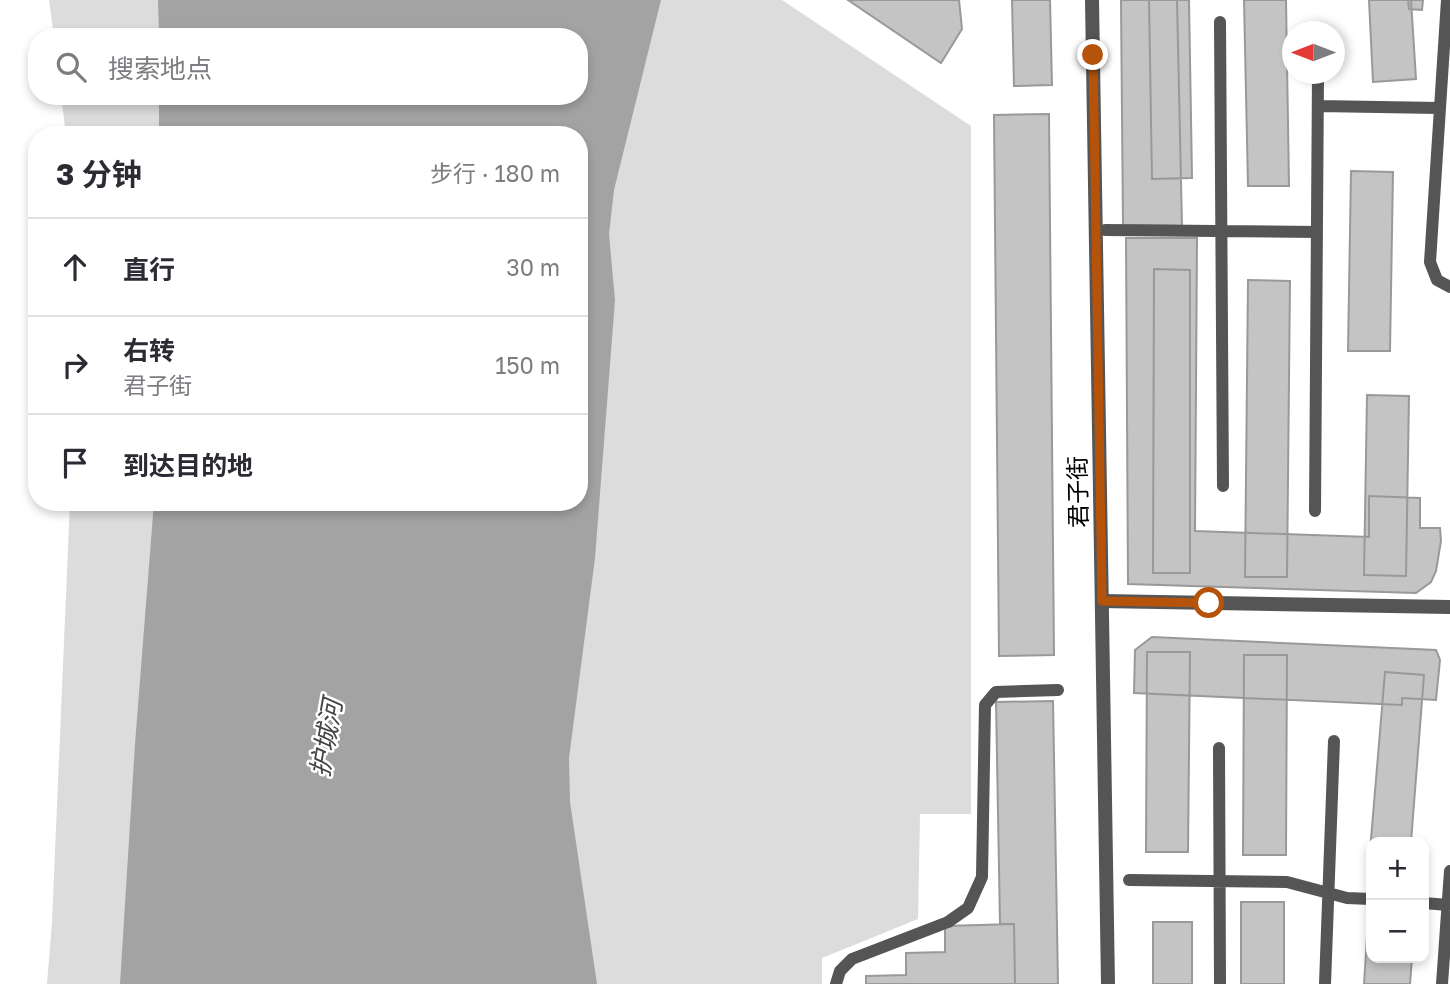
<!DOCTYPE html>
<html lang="zh">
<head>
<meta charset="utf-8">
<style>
  body { margin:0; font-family:"Golos Text","Noto Sans SC",sans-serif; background:#f7f7f7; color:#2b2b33 }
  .controls { position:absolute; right:21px; bottom:21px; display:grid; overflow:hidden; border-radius:14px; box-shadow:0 4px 10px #0003 }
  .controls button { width:63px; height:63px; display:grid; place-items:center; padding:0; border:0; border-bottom:2px solid #e1e1e2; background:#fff; color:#2b2b33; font:35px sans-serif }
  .compass { position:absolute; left:1282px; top:21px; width:63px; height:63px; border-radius:50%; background:#fff; box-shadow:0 4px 10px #0003; rotate:270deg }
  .stop { position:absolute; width:21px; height:21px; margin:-16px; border:5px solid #b45309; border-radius:50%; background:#fff }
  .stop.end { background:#b45309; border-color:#fff; box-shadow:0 2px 7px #0008 }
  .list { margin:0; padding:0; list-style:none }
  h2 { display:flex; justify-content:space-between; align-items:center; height:91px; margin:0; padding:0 28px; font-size:30px }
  h2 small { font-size:23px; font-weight:400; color:#7c7c81 }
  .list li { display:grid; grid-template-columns:46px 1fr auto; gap:21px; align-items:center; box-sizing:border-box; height:98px; padding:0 28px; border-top:2px solid #e1e1e2 }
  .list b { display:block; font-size:26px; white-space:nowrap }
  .list p { margin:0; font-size:23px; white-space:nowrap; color:#7c7c81 }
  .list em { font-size:23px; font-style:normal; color:#7c7c81 }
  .icon { flex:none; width:38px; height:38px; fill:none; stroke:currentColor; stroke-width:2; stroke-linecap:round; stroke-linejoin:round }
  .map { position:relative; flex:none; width:1450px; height:984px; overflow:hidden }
  .search { position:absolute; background:#fff; box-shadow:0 4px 10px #0003; left:28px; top:28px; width:560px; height:77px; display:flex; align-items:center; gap:18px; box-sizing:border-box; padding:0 24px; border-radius:28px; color:#7c7c81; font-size:26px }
  .panel { position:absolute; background:#fff; box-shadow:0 4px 10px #0003; left:28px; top:126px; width:560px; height:385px; border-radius:28px }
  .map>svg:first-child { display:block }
  .green { fill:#dcdcdc }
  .water { fill:#a3a3a3 }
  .building { fill:#c4c4c4; stroke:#999; stroke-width:2 }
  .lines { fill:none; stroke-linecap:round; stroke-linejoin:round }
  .service { stroke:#555; stroke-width:12 }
  .minor { stroke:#555; stroke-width:14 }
  .tertiary { stroke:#555; stroke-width:14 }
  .route { stroke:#b45309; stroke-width:9 }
  .labels { text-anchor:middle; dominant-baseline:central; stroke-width:5; stroke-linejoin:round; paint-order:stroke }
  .street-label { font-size:24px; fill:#000; stroke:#fff }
  .water-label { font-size:26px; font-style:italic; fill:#444; stroke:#fff }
</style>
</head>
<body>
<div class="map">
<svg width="1450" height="984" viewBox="0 0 1450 984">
  <rect width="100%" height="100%" fill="#fff"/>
  <!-- green -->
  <path class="green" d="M49 0H163V37H54Z
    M643 0H782L971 126V814H920L918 919 822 958V984H586L560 796 592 366V189Z
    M61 96H163V135H66Z
    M70 502H161L127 984H47L52 922Z"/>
  <!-- water -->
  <path class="water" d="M158 0H661L614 190 609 234 615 300 595 558 569 758 570 802 597 984H120L135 744 154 502H579V135H159V96H579V37H159Z"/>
  <!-- building -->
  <path class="building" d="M848 0H959L962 29 941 63Z
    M1012 0H1050L1052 85 1014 86Z
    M1121 0H1177L1182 226 1123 225Z
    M1149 0H1189L1192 178 1152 179Z
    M1244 0H1286L1289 186H1248Z
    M1369 0H1411L1416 79 1373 82Z
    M1408 0H1423L1422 10 1409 9Z
    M1049 114 1054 655 999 656 994 115Z
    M1351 171 1393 172 1390 351H1348Z
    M1126 238H1197L1195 531 1369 537V496L1420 498V528H1440L1441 541 1436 571 1431 582 1416 593 1128 584Z
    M1154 269 1190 270V573H1153Z
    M1248 280 1290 281 1287 577H1245Z
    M1367 395 1409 396 1406 576 1364 575Z
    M1152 637 1436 650 1440 660 1436 700 1402 698V705L1134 693 1135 650Z
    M1147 652H1190L1188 852H1146Z
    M1244 655H1287L1286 855H1243Z
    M1385 672 1424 675 1411 842H1371V863H1369Z
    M1053 701 1058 984H1015L1014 924H1000L996 702Z
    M1241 902H1284V984H1241Z
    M1153 922H1192V984H1153Z
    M1014 924 1015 984H866V976L906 975V953L945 952V926Z
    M1367 937H1371V958H1412L1410 984H1364Z"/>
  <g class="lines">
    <!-- service -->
    <path class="service" d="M1447 0 1430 262 1437 280 1450 287
      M1220 22 1223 486
      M1318 106 1439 108
      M1105 230 1317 232
      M1315 511 1318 74
      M1219 748 1220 984
      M1129 880 1287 882 1347 898 1371 899
      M1424 903 1448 905
      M836 984 840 971 852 959 948 922 968 908 982 877 985 705 996 692 1058 690
      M1325 984 1334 741
      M1442 984 1450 871"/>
    <!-- minor -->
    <path class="minor" d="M1102 601 1450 607"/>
    <!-- tertiary -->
    <path class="tertiary" d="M1092 0 1108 984"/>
  </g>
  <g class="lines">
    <!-- route -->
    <path class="route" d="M1093 55 1102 601 1209 603"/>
  </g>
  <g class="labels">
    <!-- street labels -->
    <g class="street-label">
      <text transform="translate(1077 492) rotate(-91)">君子街</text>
    </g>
    <!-- water labels -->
    <g class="water-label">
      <text transform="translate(326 738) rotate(-80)">护城河</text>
    </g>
  </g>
</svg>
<div class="controls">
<button>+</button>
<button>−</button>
</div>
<svg class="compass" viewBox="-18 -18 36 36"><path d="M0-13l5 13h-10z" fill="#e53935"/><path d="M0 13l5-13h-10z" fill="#7c7c81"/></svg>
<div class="stop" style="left:1209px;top:603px"></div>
<div class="stop end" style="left:1093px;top:55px"></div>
<div class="search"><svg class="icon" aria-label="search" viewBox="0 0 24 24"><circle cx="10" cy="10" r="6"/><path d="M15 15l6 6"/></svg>搜索地点</div>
<section class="panel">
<h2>3 分钟<small>步行 · 180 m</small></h2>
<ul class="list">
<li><svg class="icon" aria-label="ahead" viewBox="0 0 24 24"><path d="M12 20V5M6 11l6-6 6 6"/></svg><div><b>直行</b></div><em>30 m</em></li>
<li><svg class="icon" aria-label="right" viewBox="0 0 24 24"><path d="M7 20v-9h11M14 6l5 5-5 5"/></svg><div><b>右转</b><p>君子街</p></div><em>150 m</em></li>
<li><svg class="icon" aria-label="arrive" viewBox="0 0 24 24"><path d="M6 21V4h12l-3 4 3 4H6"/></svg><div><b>到达目的地</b></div></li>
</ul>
</section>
</div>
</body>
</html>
